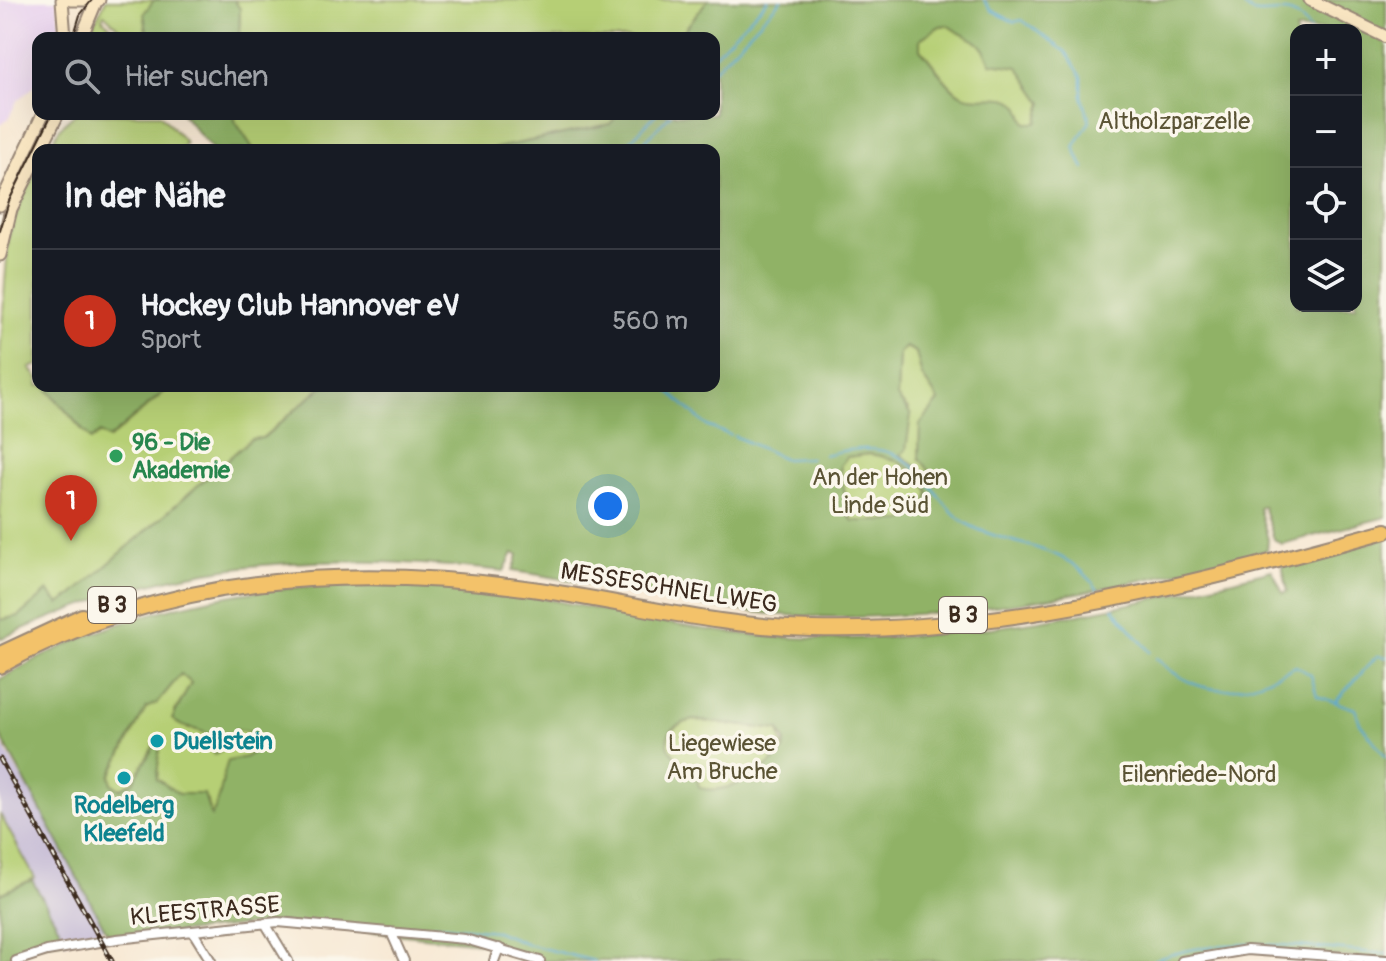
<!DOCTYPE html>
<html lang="de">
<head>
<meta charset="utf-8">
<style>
  body { margin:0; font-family:Pangolin,sans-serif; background:#242831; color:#f1f3f6 }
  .controls { position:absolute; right:24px; top:24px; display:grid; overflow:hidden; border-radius:16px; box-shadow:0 8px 32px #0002 }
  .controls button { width:72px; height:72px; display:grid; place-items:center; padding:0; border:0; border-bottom:2px solid #363941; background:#171b24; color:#f1f3f6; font:40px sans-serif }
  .you { position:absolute; left:608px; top:506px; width:28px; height:28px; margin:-20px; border:6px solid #fff; border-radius:50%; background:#1a73e8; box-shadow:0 0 0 12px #1a73e833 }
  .badge { display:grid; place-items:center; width:52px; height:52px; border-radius:50%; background:#c8321e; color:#fff; font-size:26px; font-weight:700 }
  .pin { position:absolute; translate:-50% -66px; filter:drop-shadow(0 2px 4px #0008) }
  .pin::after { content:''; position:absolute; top:42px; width:28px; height:24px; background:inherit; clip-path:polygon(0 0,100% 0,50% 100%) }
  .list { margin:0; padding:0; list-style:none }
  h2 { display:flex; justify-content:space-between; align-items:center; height:104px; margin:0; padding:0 32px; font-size:34px }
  h2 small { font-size:26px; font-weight:400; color:#9ea1a6 }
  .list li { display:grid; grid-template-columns:52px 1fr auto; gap:24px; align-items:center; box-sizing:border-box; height:144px; padding:0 32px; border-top:2px solid #363941 }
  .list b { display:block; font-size:30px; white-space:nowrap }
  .list p { margin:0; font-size:26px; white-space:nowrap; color:#9ea1a6 }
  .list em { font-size:26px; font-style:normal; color:#9ea1a6 }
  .icon { flex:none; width:44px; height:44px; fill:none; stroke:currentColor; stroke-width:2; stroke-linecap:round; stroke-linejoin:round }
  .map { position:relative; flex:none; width:1386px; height:961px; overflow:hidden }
  .search { position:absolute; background:#171b24; box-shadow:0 8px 32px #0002; left:32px; top:32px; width:688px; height:88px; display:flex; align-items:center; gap:20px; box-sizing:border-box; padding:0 28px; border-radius:16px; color:#9ea1a6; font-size:30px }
  .panel { position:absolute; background:#171b24; box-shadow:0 8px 32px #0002; left:32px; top:144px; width:688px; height:248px; border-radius:16px }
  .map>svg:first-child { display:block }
  .built { fill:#e8d2ee }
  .industrial { fill:#c9bfd7 }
  .green { fill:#b6cf74; stroke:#787c49; stroke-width:2 }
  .forest { fill:#90b266; stroke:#666e42; stroke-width:2; fill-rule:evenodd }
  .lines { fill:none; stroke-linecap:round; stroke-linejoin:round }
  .stream { stroke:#54a6cf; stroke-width:2 }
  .street-casing { stroke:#998878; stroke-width:12 }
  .secondary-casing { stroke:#998878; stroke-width:15 }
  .highway-casing { stroke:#998878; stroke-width:18 }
  .street { stroke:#fff; stroke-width:8 }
  .secondary { stroke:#fae7c3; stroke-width:11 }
  .highway { stroke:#f3c26a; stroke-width:14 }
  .tram { stroke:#3b2a1e; stroke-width:2 }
  .rail-casing { stroke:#3b2a1e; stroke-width:5 }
  .rail { stroke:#fbf7ec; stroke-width:2; stroke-dasharray:6; stroke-linecap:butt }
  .leisure-dot { fill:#2e9e5b; stroke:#fbf7ec; stroke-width:3 }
  .culture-dot { fill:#0f9aa8; stroke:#fbf7ec; stroke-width:3 }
  .labels { text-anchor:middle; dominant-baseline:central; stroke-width:7; stroke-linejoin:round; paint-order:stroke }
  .shield { fill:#fbf7ec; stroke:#75685c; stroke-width:2 }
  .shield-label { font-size:22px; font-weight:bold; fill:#3b2a1e }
  .park-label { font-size:24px; fill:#5a5334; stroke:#fbf7ec }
  .leisure-label { font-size:24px; font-weight:bold; fill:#27864d; stroke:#fbf7ec; text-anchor:start }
  .street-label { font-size:24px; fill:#3b2a1e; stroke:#fbf7ec }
  .culture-label { font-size:24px; font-weight:bold; fill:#0d838f; stroke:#fbf7ec; text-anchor:start }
</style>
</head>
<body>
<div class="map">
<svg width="1386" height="961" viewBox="0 0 1386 961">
  <rect width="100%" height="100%" fill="#fbf7ec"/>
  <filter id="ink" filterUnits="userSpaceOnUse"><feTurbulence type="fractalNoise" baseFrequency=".0125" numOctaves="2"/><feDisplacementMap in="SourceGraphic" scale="16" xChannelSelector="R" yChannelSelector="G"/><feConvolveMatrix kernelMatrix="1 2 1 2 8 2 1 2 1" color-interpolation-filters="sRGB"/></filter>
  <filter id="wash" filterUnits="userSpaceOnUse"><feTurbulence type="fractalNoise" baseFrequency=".006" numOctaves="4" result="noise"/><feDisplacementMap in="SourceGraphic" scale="32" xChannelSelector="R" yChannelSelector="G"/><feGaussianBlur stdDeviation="1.8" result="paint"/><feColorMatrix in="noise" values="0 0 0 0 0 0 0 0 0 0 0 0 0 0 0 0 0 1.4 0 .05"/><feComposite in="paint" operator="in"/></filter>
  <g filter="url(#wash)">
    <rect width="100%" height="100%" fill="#f7e7d1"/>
    <!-- built -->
    <path class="built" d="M0 0H57L61 38H38V83L17 101 8 119 0 125Z"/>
    <!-- industrial -->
    <path class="industrial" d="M0 740 62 849 104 928 65 943 0 814Z"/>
    <!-- green -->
    <path class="green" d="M106 0H154L145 28 148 38H129L104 14 102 18 123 38H86Z
      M234 0H708L678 38H239L240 9Z
      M947 25C971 43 977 32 991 63L1018 66 1043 103 1037 123H1026L1022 113C1003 108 971 104 956 91 942 79 933 62 920 49V39L940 26Z
      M75 114H160L186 143 178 150H48L60 128Z
      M235 114H618L610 124 488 150H254L234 121Z
      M38 169V365L30 368 38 378V386H45L91 440 100 433 109 439 171 386H323L262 438 251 439 73 595 59 604 48 592 19 616 0 620V359L5 282 9 235 22 200Z
      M905 347 916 352 922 376 939 401 920 424 919 458 932 473 924 472 900 454 909 410 897 398 899 353Z
      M869 454C895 457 917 468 929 492L924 509 903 521H853L846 505 840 465 847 457Z
      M181 674 192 683 174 713 188 729 204 730 224 749 234 729 248 731 256 739 257 749C233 767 225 792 211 817L208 801 179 794 157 779 160 742 157 740 133 782 119 789 112 784 110 776 146 707 157 703Z
      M694 720 779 730 784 751C765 771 730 796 700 789 697 783 697 776 694 770 690 764 683 763 678 759 657 739 671 724 694 720Z
      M0 814 35 878 0 894Z"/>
    <!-- forest -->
    <path class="forest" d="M154 0H234L240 9 239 38H148L144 13Z
      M708 0H1386V517L1282 544 1274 539 1263 506 1259 508 1268 539 1267 550C1111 591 931 628 770 614 683 606 599 583 513 571L518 555 513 553 504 571C398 560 289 555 184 576 121 589 58 613 0 639V620L19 616 48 591 59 604 73 595 251 439 263 438 323 386H714V150H488L610 124 618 114H714V38H678ZM947 25C971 43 977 32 991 63L1018 67 1043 103 1037 123H1026C1023 118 1022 111 1019 106 1006 89 974 105 957 92 942 81 933 62 920 49V39L940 26ZM1296 30H1356V306H1296ZM906 347 916 352 922 376 939 401 920 424 919 458 931 473 924 472 900 455 906 450 911 415 897 397 899 353ZM869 454C895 457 917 468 929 492L924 509 903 521H853L849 516 840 466 847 457Z
      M182 114H235V121L254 150H213Z
      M45 386H171L108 439 100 433 91 440Z
      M1386 538V960L1247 950 1182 961H540L482 943 278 922 111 940 0 735V679C163 585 313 575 497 591L496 595 500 596 504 591 510 592C598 608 684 631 774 637 941 647 1112 612 1272 570L1283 593 1288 591 1282 566ZM181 674 191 683 172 719C184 731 200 727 212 737L209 748 214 755 224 749 235 729 248 731 256 739 257 749 246 757 228 761C220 781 223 797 211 816L204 794H179L157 779 160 741 158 739 133 782 120 789 112 784 110 776 146 708 157 703ZM694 720 779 730 785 741 784 751C765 771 730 796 700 788 697 783 697 775 694 770 690 764 683 763 678 759 657 739 671 724 694 720Z
      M32 880 66 940 34 945 0 960V894Z"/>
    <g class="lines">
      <!-- stream -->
      <path class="stream" d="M984 0 991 10 1014 22 1022 20 1066 52 1082 77V96L1090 121 1074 147 1084 169
        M1234 0 1252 12C1273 17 1292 1 1310 30
        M714 55 768 0
        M714 70 781 0
        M630 141 656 114
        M636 150 671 114
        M663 386 707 426 730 435
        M734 436 785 459 811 458
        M824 455C847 449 874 445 896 455 929 470 941 511 971 526 1016 549 1068 543 1098 590
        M1113 608 1150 652
        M1156 658C1204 704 1241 693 1296 666L1311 675 1317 696 1355 709 1360 723 1386 757
        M1336 701 1377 656 1386 657
        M434 925 496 931 530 945 594 961
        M1152 961C1225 932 1310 948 1386 954"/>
    </g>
  </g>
  <g filter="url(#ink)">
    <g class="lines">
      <!-- street casing -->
      <g class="street-casing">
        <path id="street" d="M265 923 288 961
          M193 932 211 961
          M391 932 404 961
          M16 961 47 951 117 939 278 922 465 939 540 961
          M494 961 499 948
          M1182 961 1247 950 1386 960"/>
      </g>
      <!-- secondary casing -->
      <g class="secondary-casing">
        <path id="secondary" d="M62 0 65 38
          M71 0H99
          M1310 0 1386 37
          M81 38 96 2
          M40 150 58 114
          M0 205 43 114
          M0 255 11 209 38 155"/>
      </g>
      <!-- highway casing -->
      <g class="highway-casing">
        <path id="highway" d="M0 654 82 616
          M0 666C165 574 349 564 532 589 626 602 717 627 813 629 1008 634 1199 582 1386 531"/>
      </g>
      <!-- street -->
      <use href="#street" class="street"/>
      <!-- secondary -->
      <use href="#secondary" class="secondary"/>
      <!-- highway -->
      <use href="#highway" class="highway"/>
      <!-- tram -->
      <path class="tram" d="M73 38 80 15 92 0
        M0 231 9 201 52 114"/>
      <!-- rail casing -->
      <g class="rail-casing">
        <path id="rail" d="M0 759 112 961"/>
      </g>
      <!-- rail -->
      <use href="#rail" class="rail"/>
    </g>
  </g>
  <!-- markers -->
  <circle class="leisure-dot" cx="116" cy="456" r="8"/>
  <g class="culture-dot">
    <circle cx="157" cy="741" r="8"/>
    <circle cx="124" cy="778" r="8"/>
  </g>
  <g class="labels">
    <!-- shield labels -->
    <g class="shield">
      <rect x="88" y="587" width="48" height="36" rx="6"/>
      <rect x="939" y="597" width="48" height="36" rx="6"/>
    </g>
    <g class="shield-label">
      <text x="112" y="605">B 3</text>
      <text x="963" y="615">B 3</text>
    </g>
    <!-- park labels -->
    <g class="park-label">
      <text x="1174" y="121">Altholzparzelle</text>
      <text x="880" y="477">An der Hohen<tspan x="880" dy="28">Linde Süd</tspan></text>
      <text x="722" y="743">Liegewiese<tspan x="722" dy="28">Am Bruche</tspan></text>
      <text x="1199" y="774">Eilenriede-Nord</text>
    </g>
    <!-- leisure labels -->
    <g class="leisure-label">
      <text x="132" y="442">96 - Die<tspan x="132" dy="28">Akademie</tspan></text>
    </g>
    <!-- street labels -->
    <g class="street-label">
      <text transform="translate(669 588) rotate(9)">MESSESCHNELLWEG</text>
      <text transform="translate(205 911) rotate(-5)">KLEESTRASSE</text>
    </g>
    <!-- culture labels -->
    <g class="culture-label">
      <text x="173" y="741">Duellstein</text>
      <text x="124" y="805" text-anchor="middle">Rodelberg<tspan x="124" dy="28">Kleefeld</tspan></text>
    </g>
  </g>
</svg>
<div class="controls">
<button>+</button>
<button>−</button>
<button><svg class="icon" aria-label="locate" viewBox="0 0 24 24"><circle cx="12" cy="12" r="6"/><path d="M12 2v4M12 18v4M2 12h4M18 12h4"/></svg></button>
<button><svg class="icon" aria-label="layers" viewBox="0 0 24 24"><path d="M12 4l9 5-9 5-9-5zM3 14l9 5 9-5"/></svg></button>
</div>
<div class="you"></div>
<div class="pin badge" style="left:71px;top:541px">1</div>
<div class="search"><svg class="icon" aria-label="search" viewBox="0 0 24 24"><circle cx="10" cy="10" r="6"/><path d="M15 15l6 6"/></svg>Hier suchen</div>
<section class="panel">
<h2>In der Nähe<small></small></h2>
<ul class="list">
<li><span class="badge">1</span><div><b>Hockey Club Hannover eV</b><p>Sport</p></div><em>560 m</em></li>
</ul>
</section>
</div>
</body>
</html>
